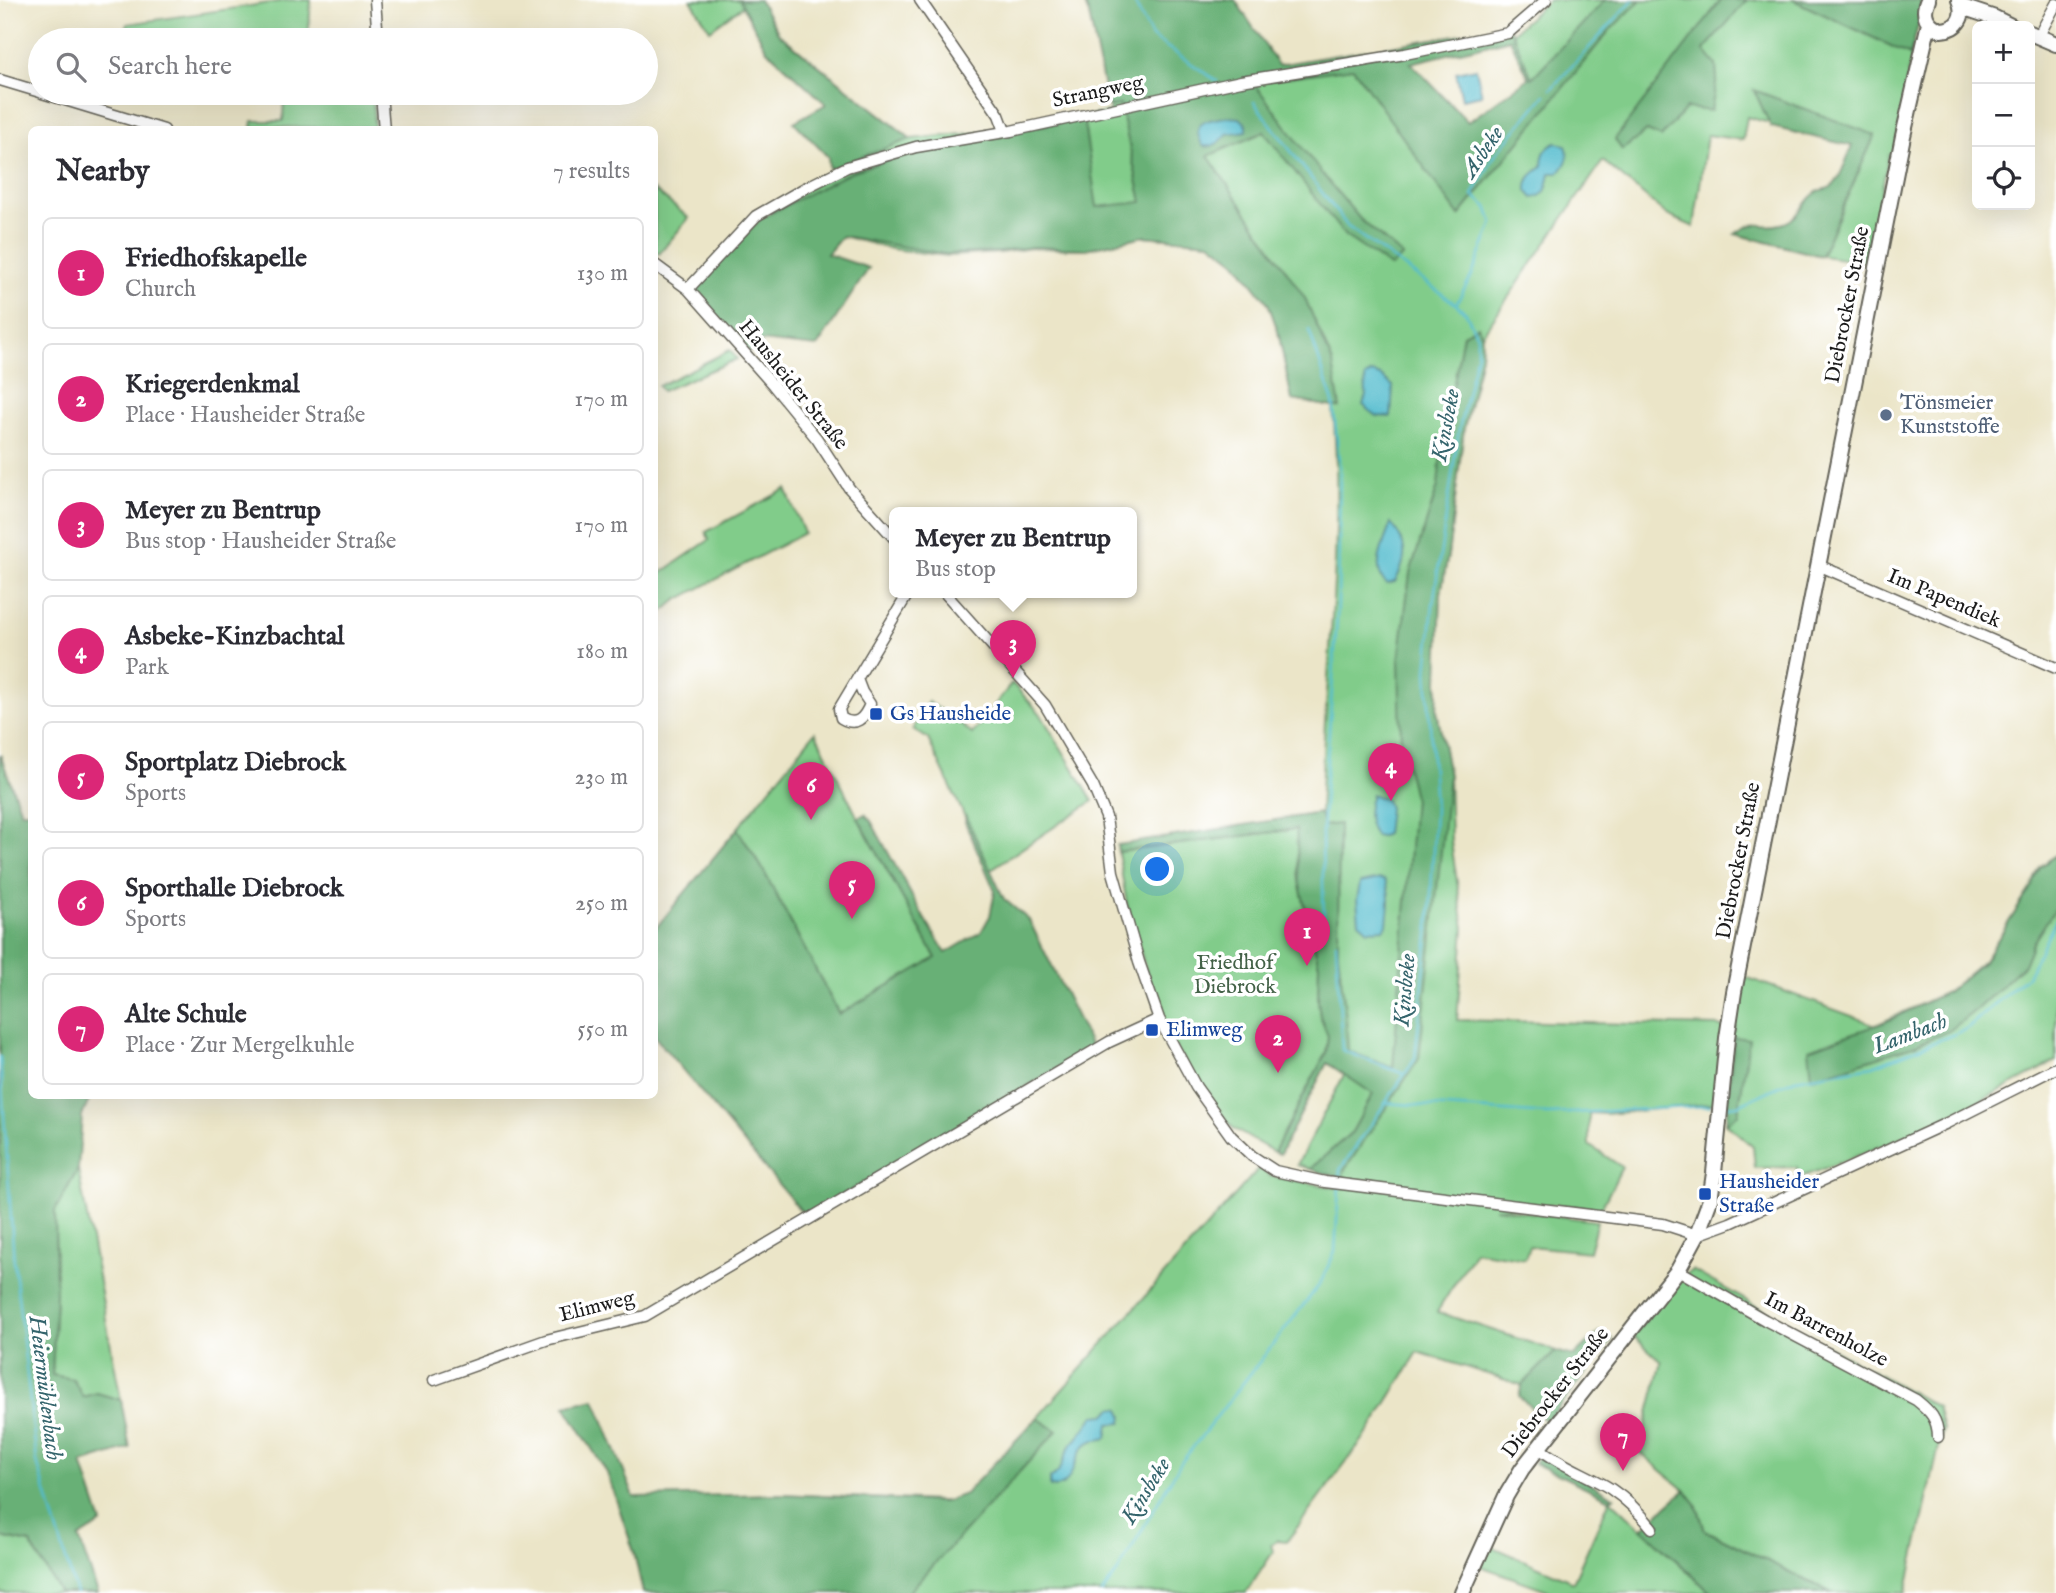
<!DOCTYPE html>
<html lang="en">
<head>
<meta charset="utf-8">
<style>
  body { margin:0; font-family:"IM FELL English",serif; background:#f7f7f7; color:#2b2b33 }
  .controls { position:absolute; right:21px; top:21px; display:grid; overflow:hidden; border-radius:10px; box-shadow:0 7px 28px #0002 }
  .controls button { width:63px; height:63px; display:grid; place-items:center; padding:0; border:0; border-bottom:2px solid #e1e1e2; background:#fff; color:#2b2b33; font:35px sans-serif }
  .you { position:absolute; left:1158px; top:870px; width:24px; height:24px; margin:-18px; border:5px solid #fff; border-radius:50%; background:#1a73e8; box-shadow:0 0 0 10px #1a73e833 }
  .badge { display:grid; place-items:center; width:46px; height:46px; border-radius:50%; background:#db2777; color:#fff; font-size:23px; font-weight:700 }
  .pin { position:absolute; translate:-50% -58px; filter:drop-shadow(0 2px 4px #0008) }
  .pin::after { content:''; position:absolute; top:37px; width:24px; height:21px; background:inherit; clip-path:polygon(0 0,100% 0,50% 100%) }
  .popup { position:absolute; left:889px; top:507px; width:248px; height:91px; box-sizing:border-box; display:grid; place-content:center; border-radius:10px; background:#fff; filter:drop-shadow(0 2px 5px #0005); font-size:23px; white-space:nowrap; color:#7c7c81 }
  .popup b { font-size:26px; color:#2b2b33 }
  .popup::after { content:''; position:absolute; left:50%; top:100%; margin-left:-14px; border:14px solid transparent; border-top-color:#fff }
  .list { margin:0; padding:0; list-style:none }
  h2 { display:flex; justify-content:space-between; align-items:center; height:91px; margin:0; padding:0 28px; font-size:30px }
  h2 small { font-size:23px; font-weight:400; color:#7c7c81 }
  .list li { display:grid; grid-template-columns:46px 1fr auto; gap:21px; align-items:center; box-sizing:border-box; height:112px; margin:0 14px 14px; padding:0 14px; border:2px solid #e1e1e2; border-radius:10px }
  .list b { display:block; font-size:26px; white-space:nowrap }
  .list p { margin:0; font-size:23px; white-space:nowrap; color:#7c7c81 }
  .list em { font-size:23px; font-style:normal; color:#7c7c81 }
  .icon { flex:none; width:38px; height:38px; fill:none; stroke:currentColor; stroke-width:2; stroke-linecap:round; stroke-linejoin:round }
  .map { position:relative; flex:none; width:2056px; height:1593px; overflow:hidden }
  .search { position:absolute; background:#fff; box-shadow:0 7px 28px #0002; left:28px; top:28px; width:630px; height:77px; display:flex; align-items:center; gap:18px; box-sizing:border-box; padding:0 24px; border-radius:38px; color:#7c7c81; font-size:26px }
  .panel { position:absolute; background:#fff; box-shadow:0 7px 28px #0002; left:28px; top:126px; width:630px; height:973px; border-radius:10px }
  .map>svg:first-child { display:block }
  .green { fill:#81cc8a; stroke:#4e7453; stroke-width:2 }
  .forest { fill:#68b076; stroke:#426649; stroke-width:2; fill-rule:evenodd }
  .water { fill:#52bcce; stroke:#376c75; stroke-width:2 }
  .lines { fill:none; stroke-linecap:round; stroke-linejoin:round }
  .stream { stroke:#52bcce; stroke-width:2.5 }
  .street-casing { stroke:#646258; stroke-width:13 }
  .secondary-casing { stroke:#646258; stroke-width:18 }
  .street { stroke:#fff; stroke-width:10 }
  .secondary { stroke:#fff; stroke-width:14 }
  .service-dot { fill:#5c6f8a; stroke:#fff; stroke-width:2.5 }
  .transit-dot { fill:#1a4fb4; stroke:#fff; stroke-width:2.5 }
  .labels { text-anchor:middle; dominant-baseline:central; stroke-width:7; stroke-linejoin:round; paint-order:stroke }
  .street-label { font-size:21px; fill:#1c1c1c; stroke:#fff }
  .service-label { font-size:21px; fill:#4e5e75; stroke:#fff; text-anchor:start }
  .transit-label { font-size:21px; fill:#164399; stroke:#fff; text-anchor:start }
  .park-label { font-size:21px; fill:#446248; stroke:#fff }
  .water-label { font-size:23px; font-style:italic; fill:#34646c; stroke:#fff }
</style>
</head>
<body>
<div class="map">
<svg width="2056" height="1593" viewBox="0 0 2056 1593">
  <rect width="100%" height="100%" fill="#fff"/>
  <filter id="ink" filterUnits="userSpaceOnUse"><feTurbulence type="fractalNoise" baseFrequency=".0143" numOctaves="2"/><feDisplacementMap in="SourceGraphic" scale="14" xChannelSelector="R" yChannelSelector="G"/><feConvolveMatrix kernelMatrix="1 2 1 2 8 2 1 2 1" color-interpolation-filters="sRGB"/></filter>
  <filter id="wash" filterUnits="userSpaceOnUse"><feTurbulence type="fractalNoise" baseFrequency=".00686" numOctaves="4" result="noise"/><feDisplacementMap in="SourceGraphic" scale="28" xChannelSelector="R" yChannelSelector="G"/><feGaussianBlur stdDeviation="1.57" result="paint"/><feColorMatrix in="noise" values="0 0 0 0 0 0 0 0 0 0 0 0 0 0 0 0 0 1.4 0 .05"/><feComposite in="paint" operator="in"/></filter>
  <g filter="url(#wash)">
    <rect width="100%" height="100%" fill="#ebe5c8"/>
    <!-- green -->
    <path class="green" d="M290 0H311L308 40H126L127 24Z
      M691 0H759L779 34 911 139 1004 130 1110 112 1089 14 1083 0H1235L1277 65 1353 67 1468 124 1531 79 1512 33 1549 0H1921L1894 156 1889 155 1866 262 1821 256 1868 149 1747 117 1743 140 1707 135 1694 227 1667 215 1603 161 1482 335 1481 356 1464 428 1448 555 1441 593 1438 648 1437 711 1449 776 1451 842 1464 928 1457 1020 1718 1026 1734 1031 1743 976 1876 1025 1947 992 1984 961 2032 886 2040 867 2056 855V1061C1976 1105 1884 1148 1798 1178L1797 1167 1755 1168 1753 1147 1726 1123 1738 1114 1740 1101 1606 1114 1589 1113V1145L1622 1167 1601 1209 1551 1204 1550 1206 1495 1208 1597 1221 1589 1252 1529 1246 1525 1259 1475 1251 1437 1312 1556 1351 1522 1385 1418 1352 1370 1430 1287 1541 1277 1540 1271 1544 1273 1552 1246 1593H643L634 1552 617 1500 780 1494 985 1503 1051 1427 1037 1418 1259 1168 1270 1176 1339 1188 1340 1170 1393 1069 1348 1051 1335 945 1331 825 1323 826 1320 813C1325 676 1344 544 1333 407L1292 400 1278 331 1268 303 1235 261 1210 242 1144 236 1086 249 1031 248 1000 253 948 256 892 249 842 236 827 254 769 209 847 167 827 104 767 50 743 6 710 30Z
      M284 93H373L374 128 252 127 253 121H283Z
      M654 190 689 218 659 254 655 252Z
      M730 350 737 359 662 391 658 386Z
      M786 489 804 533 677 600 655 618V577L709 540 706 532Z
      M1012 683 1040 713 1093 801 990 870 928 739 913 729 928 702 955 719 972 734Z
      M815 732 858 818 936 958 839 1014 761 866 737 829Z
      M1297 829 1299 881 1319 965 1318 1000 1320 1016 1328 1036 1326 1053 1274 1152 1234 1129 1218 1111 1175 1047 1158 1012 1127 905 1118 852Z
      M1345 1073 1374 1094 1352 1132 1310 1169 1297 1165Z
      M78 1169 121 1400 97 1393 82 1397 52 1375 56 1295 55 1211Z
      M1692 1270 1937 1407 1943 1429 1906 1593H1832L1705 1530 1696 1504 1685 1490 1639 1452 1662 1362 1633 1336 1674 1285Z
      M1610 1499 1711 1593H1583L1577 1591 1555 1593 1480 1566 1489 1545 1573 1582Z
      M0 1537 30 1543 60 1593H0Z"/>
    <!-- forest -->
    <path class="forest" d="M739 0H759L779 34 911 139 829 169 828 157 794 122 826 104 767 50Z
      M1083 0H1235L1278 65 1504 27 1510 29 1532 78 1605 0H1641L1609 31 1459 216 1353 68 1253 82 1322 174 1360 219 1403 256 1391 267 1345 236 1264 132 1208 156 1305 298 1333 363 1340 408 1292 400 1278 331 1268 303 1235 261 1210 242 1144 236 1086 249 1032 247 1000 252 945 254 842 236 827 254 869 268 817 347 760 341 748 353 692 290 761 218 850 172 917 151 1083 117 1097 207 1142 202 1120 105 1108 107 1089 14ZM1510 39 1529 78 1468 122 1411 63Z
      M1721 0H1747L1704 50 1716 65 1717 78 1711 111 1686 108 1661 137 1647 131 1622 150 1615 139Z
      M1793 0H1921L1919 23 1910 55Z
      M1754 90 1875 135 1821 256 1735 234C1760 216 1759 230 1781 224 1800 220 1803 200 1817 192 1825 188 1831 190 1836 182 1843 171 1847 158 1852 146L1771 127Z
      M1478 326 1482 335 1481 356 1464 428 1448 555 1441 593 1437 711 1449 776 1419 1059 1344 1171V1179L1310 1169 1352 1132 1373 1094 1327 1063 1280 1154 1274 1152 1326 1053 1328 1036 1320 1016 1318 1000 1319 965 1299 881 1296 829 1118 852 1117 845 1320 813 1323 826 1339 824 1338 953 1346 1016 1348 1051 1393 1068 1414 797 1401 742 1399 660 1410 573 1438 486 1441 453 1463 334Z
      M0 754 21 811H31L32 1096H91L82 1116 78 1169 55 1211 56 1295 52 1375 73 1379 83 1397 97 1393 121 1400 130 1448 82 1463 102 1523 79 1538 98 1593H60L30 1543 0 1537Z
      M865 814 871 821 924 918 946 953 981 932 990 916 995 891 965 822 966 817 1004 899 1029 920 1092 1048 806 1217 655 1037 654 930 737 829 761 866 839 1014 936 958 858 818Z
      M2056 855V907L2033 943 2024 965 1977 1009 1949 1031 1916 1045 1812 1078 1809 1049 1885 1022 1947 992 1984 961 2032 886 2040 867Z
      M1734 1037 1749 1039 1738 1114 1726 1123Z
      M1599 1332 1613 1339 1547 1422 1519 1396 1522 1385 1556 1351 1574 1356Z
      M595 1399 634 1497 780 1494 944 1502 965 1494 1037 1418 1057 1431 908 1593H643L634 1552 607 1473 565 1406Z
      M1540 1454 1614 1497 1610 1499 1534 1463Z
      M1685 1490 1696 1504 1705 1530 1832 1593H1711L1642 1528Z"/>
    <!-- water -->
    <path class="water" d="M1476 68 1482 95 1462 99 1456 72Z
      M1227 117 1240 118 1247 125V131L1227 134C1221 142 1213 148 1203 146 1189 122 1205 120 1227 117Z
      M1556 143 1566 145C1570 157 1567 163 1559 173H1550C1547 186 1548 195 1533 198L1527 191C1526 179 1532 174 1542 167 1542 155 1544 148 1556 143Z
      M1372 373 1381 376 1393 386 1391 417 1376 416 1363 405 1366 395 1365 377Z
      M1391 523C1408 545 1408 558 1395 582L1387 584C1369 570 1385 541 1391 523Z
      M1372 794 1386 800 1389 808 1386 834 1379 837 1375 836C1366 822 1367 809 1372 794Z
      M1380 879 1385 880C1392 895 1388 910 1387 925L1384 929 1368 930 1359 922 1357 900 1360 883Z
      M1113 1408 1120 1409 1123 1415 1122 1423 1109 1424 1107 1438C1102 1440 1094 1439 1090 1442 1071 1452 1077 1490 1050 1487V1478C1067 1468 1061 1457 1072 1444 1080 1436 1087 1426 1094 1416L1105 1415Z"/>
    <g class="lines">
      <!-- stream -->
      <path class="stream" d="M1133 0 1152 37 1217 81
        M1551 89 1633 0
        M1254 102 1348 227 1456 304 1466 313 1477 336V353L1459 429 1433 604 1427 671 1435 809 1430 915 1415 1059 1340 1170 1339 1180
        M1456 304 1471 277 1493 223 1487 207 1473 195 1495 155 1545 95
        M1309 330 1333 402 1340 471 1338 604 1322 833 1324 933
        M1336 943 1342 1050 1404 1074
        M0 1057 14 1261 37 1462 76 1593
        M1385 1103 1548 1114 1710 1106
        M1728 1106 1738 1105 1795 1079 1873 1066 1965 1030 2027 976 2056 920
        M1102 1593 1119 1570 1180 1464 1320 1284 1335 1251 1339 1187"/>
    </g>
  </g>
  <g filter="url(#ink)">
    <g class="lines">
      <!-- street casing -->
      <g class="street-casing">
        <path id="street" d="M375 0 378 40
          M920 0 999 115 1005 131
          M2038 37 2056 4
          M0 80 40 92
          M42 93 164 130
          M381 93 384 130
          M654 264 688 289 773 385 817 439 849 488 894 538
          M688 289 756 216 805 188 847 167 916 147 1011 131 1241 81 1405 54 1508 33 1546 0
          M1818 565 2056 668
          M944 592 1045 705 1093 786 1106 817 1113 872 1139 962 1159 1019 1196 1087 1231 1136 1252 1156 1275 1171 1325 1182 1663 1224 1697 1235 1730 1223 1947 1123 2056 1068
          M857 679 862 692 870 704C864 719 856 727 841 718L839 709 909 592
          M1678 1270 1765 1320 1916 1400C1930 1411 1938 1419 1938 1437
          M434 1380 546 1340 645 1316 1109 1042 1159 1019
          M1538 1447C1559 1465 1587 1474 1611 1489 1626 1499 1641 1514 1652 1528"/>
      </g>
      <!-- secondary casing -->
      <g class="secondary-casing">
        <path id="secondary" d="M1928 0C1921 14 1927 25 1941 30 1958 29 1966 16 1959 0
          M1962 7 1995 18 2011 26
          M2030 33 2056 44
          M1462 1593 1506 1496 1522 1469 1678 1270 1697 1235 1710 1200 1714 1173 1727 1038 1734 992 1903 136 1929 23"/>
      </g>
      <!-- street -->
      <use href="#street" class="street"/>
      <!-- secondary -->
      <use href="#secondary" class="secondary"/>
    </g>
  </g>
  <!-- markers -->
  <circle class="service-dot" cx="1886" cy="415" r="7"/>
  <g class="transit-dot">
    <rect x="869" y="707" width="14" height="14" rx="3.5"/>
    <rect x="1145" y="1023" width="14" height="14" rx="3.5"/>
    <rect x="1698" y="1187" width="14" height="14" rx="3.5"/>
  </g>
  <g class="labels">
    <!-- street labels -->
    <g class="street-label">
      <text transform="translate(1098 92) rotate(-12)">Strangweg</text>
      <text transform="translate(1848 305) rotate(-79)">Diebrocker Straße</text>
      <text transform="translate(793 385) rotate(51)">Hausheider Straße</text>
      <text transform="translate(1944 599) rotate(23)">Im Papendiek</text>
      <text transform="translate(1739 861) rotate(-79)">Diebrocker Straße</text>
      <text transform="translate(597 1307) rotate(-14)">Elimweg</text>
      <text transform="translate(1826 1330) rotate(28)">Im Barrenholze</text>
      <text transform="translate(1556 1393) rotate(-52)">Diebrocker Straße</text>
    </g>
    <!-- service labels -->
    <g class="service-label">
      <text x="1900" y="403">Tönsmeier<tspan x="1900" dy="24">Kunststoffe</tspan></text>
    </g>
    <!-- transit labels -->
    <g class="transit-label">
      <text x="890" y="714">Gs Hausheide</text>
      <text x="1166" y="1030">Elimweg</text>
      <text x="1719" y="1182">Hausheider<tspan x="1719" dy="24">Straße</tspan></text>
    </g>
    <!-- park labels -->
    <g class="park-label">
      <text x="1235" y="963">Friedhof<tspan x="1235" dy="24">Diebrock</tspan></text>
    </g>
    <!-- water labels -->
    <g class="water-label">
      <text transform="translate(1483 152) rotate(-56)">Asbeke</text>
      <text transform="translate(1446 425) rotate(-79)">Kinsbeke</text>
      <text transform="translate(1405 990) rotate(-85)">Kinsbeke</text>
      <text transform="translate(1910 1034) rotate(-21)">Lambach</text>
      <text transform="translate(45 1388) rotate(83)">Heiermühlenbach</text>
      <text transform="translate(1146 1491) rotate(-58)">Kinsbeke</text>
    </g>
  </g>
</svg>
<div class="controls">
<button>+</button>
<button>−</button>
<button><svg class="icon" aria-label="locate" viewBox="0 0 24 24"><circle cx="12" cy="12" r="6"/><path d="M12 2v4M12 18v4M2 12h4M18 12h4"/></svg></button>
</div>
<div class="you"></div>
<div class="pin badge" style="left:1307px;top:966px">1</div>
<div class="pin badge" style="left:1278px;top:1073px">2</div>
<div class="pin badge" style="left:1013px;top:678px">3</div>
<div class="popup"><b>Meyer zu Bentrup</b>Bus stop</div>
<div class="pin badge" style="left:1391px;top:801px">4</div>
<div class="pin badge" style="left:852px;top:919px">5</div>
<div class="pin badge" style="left:811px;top:820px">6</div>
<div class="pin badge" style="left:1623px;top:1471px">7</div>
<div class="search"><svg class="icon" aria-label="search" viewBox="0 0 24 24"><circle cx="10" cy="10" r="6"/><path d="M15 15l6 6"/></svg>Search here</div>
<section class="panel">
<h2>Nearby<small>7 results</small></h2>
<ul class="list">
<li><span class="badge">1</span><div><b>Friedhofskapelle</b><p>Church</p></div><em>130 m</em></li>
<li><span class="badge">2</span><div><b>Kriegerdenkmal</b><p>Place · Hausheider Straße</p></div><em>170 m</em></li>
<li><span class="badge">3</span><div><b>Meyer zu Bentrup</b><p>Bus stop · Hausheider Straße</p></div><em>170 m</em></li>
<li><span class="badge">4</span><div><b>Asbeke-Kinzbachtal</b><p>Park</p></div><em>180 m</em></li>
<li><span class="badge">5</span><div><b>Sportplatz Diebrock</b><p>Sports</p></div><em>230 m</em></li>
<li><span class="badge">6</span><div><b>Sporthalle Diebrock</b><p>Sports</p></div><em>250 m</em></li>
<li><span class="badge">7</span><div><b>Alte Schule</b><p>Place · Zur Mergelkuhle</p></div><em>550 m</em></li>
</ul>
</section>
</div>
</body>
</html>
